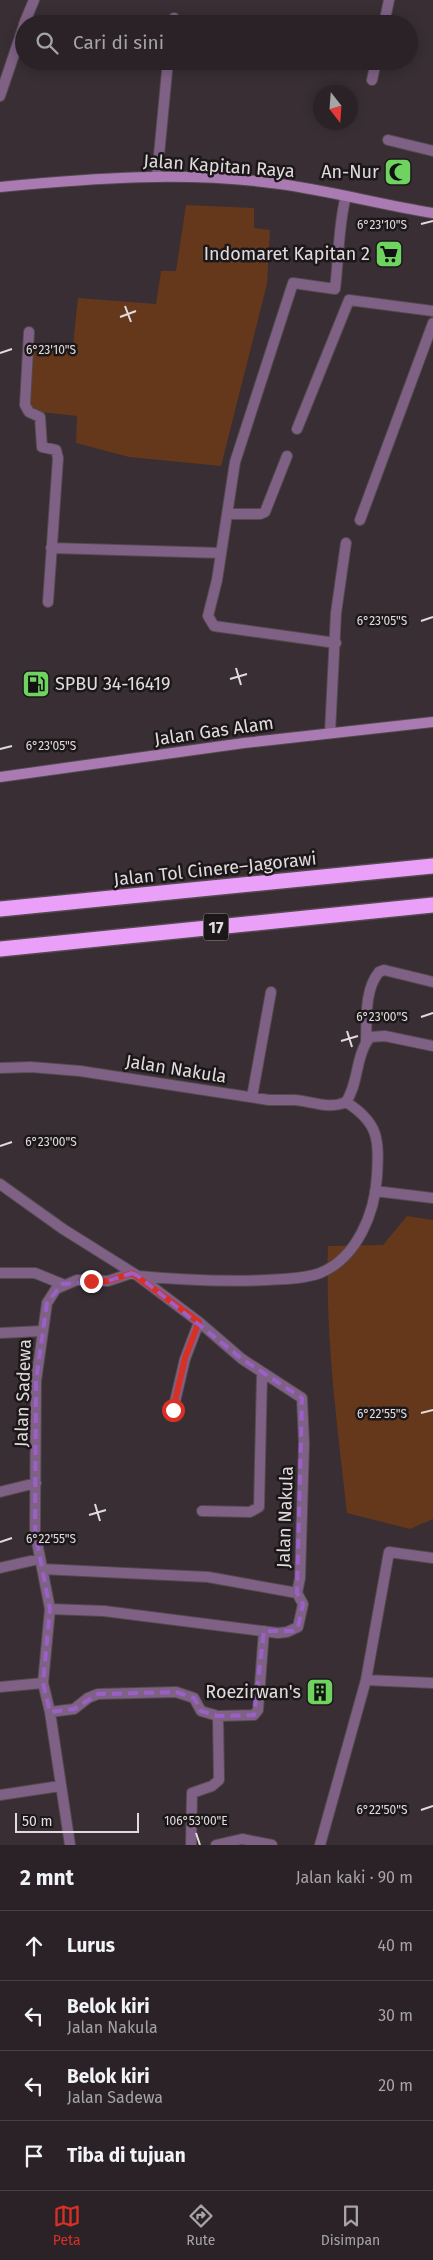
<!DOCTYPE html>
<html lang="id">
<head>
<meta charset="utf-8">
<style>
  body { margin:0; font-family:"Fira Sans",sans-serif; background:#322a2e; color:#f1f3f6 }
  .compass { position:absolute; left:313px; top:85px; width:45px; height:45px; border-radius:50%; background:#2a2226; box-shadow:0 2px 12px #0003; rotate:163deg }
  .scale { position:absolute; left:15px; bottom:12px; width:124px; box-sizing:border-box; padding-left:5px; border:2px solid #e2dbde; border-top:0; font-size:14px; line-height:18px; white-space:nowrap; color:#e2dbde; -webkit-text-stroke:4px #1c181a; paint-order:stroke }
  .stop { position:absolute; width:15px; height:15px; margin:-11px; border:4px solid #d93025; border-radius:50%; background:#fff }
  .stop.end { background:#d93025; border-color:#fff; box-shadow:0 1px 5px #0008 }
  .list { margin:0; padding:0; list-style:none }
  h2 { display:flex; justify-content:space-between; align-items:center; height:65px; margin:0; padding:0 20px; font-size:21px }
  h2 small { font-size:16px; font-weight:400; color:#a5a4a7 }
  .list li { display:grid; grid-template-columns:32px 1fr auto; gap:15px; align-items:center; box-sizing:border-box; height:70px; padding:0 20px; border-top:1px solid #463f43 }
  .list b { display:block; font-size:19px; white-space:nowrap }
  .list p { margin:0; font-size:16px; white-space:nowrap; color:#a5a4a7 }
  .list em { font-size:16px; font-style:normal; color:#a5a4a7 }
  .icon { flex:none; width:28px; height:28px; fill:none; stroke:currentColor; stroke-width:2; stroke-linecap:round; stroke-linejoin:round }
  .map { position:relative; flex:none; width:433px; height:1845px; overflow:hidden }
  .search { position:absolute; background:#2a2226; box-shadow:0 2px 12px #0003; left:15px; right:15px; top:15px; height:55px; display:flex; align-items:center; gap:12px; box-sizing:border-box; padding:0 18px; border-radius:28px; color:#a5a4a7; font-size:19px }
  .sheet { height:345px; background:#2a2226 }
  nav { display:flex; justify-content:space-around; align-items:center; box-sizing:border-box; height:70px; border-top:1px solid #463f43; background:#2a2226; font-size:14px; color:#a5a4a7 }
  nav a { display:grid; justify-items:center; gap:2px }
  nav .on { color:#d93025 }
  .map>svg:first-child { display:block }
  .green { fill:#65381b }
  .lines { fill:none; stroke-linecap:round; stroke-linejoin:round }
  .street-casing { stroke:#534a4e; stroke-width:12 }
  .secondary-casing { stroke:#534a4e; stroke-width:12 }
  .highway-casing { stroke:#534a4e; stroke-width:18 }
  .street { stroke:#7f6185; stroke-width:10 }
  .secondary { stroke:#aa7bb3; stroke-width:10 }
  .highway { stroke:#ea9ff8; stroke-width:15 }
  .route { stroke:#d93025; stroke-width:6 }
  .marked { fill:none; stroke:#9a60c8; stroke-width:4; stroke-dasharray:10 6; stroke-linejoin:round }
  .ticks { fill:none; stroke:#e2dbde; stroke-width:2 }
  .labels { text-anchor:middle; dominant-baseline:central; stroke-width:5; stroke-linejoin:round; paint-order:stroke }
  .shield { fill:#1c181a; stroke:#a7a0a3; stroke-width:1 }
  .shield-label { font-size:16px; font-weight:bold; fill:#e2dbde }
  .street-label { font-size:18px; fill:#e2dbde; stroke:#1c181a }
  .poi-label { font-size:18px; fill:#e2dbde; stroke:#1c181a; text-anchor:end }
  .ticks-label { font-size:12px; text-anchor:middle; fill:#e2dbde; stroke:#1c181a; stroke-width:5; stroke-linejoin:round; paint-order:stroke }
</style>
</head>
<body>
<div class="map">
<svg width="433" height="1845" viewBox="0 0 433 1845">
  <rect width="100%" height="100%" fill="#382e33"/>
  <!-- green -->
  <path class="green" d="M186 205 254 208V228L270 230 267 284 221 466 129 457 76 443 77 416 22 410 24 348 73 345 78 298 156 304 161 271H176Z
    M407 1216 433 1220V1519L410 1529 347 1513C337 1424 325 1336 328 1246L383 1245Z"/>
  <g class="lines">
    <!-- street casing -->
    <g class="street-casing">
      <path id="street" d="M24 24 34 0
        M173 24 174 18
        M384 24 389 0
        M372 80 376 61
        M0 96 24 25
        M388 140 433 151
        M157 176 168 61
        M29 332 25 405 29 412 40 417 42 447 56 450 58 458 48 602
        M297 429 349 300 433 311
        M227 514H260L265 512 287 456
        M360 520 433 323
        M51 548 221 553
        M336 643 214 626 208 616 217 580 235 462 293 283 335 289C339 257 338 226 346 196
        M330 733 336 613 346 543
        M366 1042C367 1020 364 990 379 972L384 970 433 982
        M0 1068 31 1067 80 1071 269 1100C277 1100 286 1100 294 1100 312 1101 328 1110 346 1102
        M252 1097 271 992
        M346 1102C359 1083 355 1056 370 1037L385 1036 433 1046
        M0 1184 63 1229 138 1276 199 1322 242 1359 302 1398 304 1444 300 1578 297 1593 303 1604 298 1627 287 1632 278 1633 104 1611 50 1609
        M375 1191 433 1198
        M0 1273H35L62 1284
        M138 1276C182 1280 224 1282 267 1280 284 1279 304 1279 320 1273 357 1258 375 1213 377 1176 379 1139 379 1123 346 1102
        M0 1333 42 1331
        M173 1410 185 1359 199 1322
        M0 1492 36 1483
        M202 1511 250 1512 259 1507 262 1374
        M0 1568 39 1559
        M42 1569 208 1577 297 1593
        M366 1680 433 1683
        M0 1687 43 1683
        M50 1712 74 1709 88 1698 98 1694 176 1692 194 1698 201 1711 218 1716 254 1715 258 1710 264 1631
        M0 1795 60 1786
        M70 1845 50 1712 43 1683 50 1609 35 1532 36 1381 47 1303 56 1289 77 1280 108 1281 132 1273
        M191 1845 192 1793 212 1786 219 1780 218 1716
        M216 1845 242 1839 272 1845
        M320 1845 366 1680 389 1552 433 1558"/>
    </g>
    <!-- secondary casing -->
    <g class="secondary-casing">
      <path id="secondary" d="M0 187C93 178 187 171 280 184 331 191 382 205 433 213
        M0 777 244 743 433 722"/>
    </g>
    <!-- highway casing -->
    <g class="highway-casing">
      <path id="highway" d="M0 909 433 866
        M0 949 433 905"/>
    </g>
    <!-- street -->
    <use href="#street" class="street"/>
    <!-- secondary -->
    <use href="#secondary" class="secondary"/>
    <!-- highway -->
    <use href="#highway" class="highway"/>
  </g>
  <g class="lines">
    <!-- route -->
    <path class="route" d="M91 1281H108L132 1273 199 1322 185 1358 173 1410"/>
  </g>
  <!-- marked area -->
  <path class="marked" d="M132 1273 138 1276 242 1359 302 1398 297 1593 303 1604 298 1627 293 1631H264L254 1715 218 1716 201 1711 194 1698 176 1692 98 1694 74 1709 50 1712 43 1683 50 1609 35 1532 36 1381 47 1303 62 1284 108 1281Z"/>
  <!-- ticks -->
  <path class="ticks" d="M421 224 433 221M125 306 131 322M120 317 136 311M0 353 12 349M421 621 433 617M236 668 241 685M230 679 247 674M0 749 12 746M421 1017 433 1013M347 1031 352 1047M341 1041 358 1036M0 1146 12 1142M421 1413 433 1410M95 1504 100 1521M89 1515 106 1510M0 1542 12 1538M421 1810 433 1806M196 1833 200 1845"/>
  <!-- icons -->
  <defs>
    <g id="mosque-square" transform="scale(1.4375)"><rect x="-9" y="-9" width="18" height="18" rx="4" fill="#6fd360" stroke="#1c181a"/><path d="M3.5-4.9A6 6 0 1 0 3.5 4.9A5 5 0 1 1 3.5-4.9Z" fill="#111"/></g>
    <g id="supermarket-square" transform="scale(1.4375)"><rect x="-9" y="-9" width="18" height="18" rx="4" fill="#6fd360" stroke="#1c181a"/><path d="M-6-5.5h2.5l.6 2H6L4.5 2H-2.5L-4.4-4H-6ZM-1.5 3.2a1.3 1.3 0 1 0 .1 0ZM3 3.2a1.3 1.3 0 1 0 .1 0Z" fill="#111"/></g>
    <g id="fuel-square" transform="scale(1.4375)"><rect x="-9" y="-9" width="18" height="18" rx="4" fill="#6fd360" stroke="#1c181a"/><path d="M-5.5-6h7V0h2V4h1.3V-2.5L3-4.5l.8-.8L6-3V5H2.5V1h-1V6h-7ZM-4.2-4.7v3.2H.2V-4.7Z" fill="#111"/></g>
    <g id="building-square" transform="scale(1.4375)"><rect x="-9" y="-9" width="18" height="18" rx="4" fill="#6fd360" stroke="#1c181a"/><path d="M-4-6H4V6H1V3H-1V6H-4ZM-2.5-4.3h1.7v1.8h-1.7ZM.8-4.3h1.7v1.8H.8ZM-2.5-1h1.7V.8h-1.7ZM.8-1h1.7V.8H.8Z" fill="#111"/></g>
  </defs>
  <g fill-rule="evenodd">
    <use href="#mosque-square" x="398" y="172"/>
    <use href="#supermarket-square" x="389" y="254"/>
    <use href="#fuel-square" x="36" y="684"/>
    <use href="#building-square" x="320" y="1692"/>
  </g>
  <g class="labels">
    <!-- shield labels -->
    <rect class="shield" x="203.5" y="913.5" width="25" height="27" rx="4"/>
    <g class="shield-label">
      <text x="216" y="927">17</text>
    </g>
    <!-- street labels -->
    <g class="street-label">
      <text transform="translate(219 166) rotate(4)">Jalan Kapitan Raya</text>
      <text transform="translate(214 731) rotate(-8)">Jalan Gas Alam</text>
      <text transform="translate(215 869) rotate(-6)">Jalan Tol Cinere–Jagorawi</text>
      <text transform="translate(176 1069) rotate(9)">Jalan Nakula</text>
      <text transform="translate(23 1393) rotate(-88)">Jalan Sadewa</text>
      <text transform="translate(285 1517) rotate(-88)">Jalan Nakula</text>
    </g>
    <!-- poi labels -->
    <g class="poi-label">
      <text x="379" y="172">An-Nur</text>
      <text x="370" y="254">Indomaret Kapitan 2</text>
      <text x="55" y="684" text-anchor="start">SPBU 34-16419</text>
      <text x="301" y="1692">Roezirwan's</text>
    </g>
  </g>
  <g class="ticks-label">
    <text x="382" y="229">6°23'10"S</text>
    <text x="51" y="354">6°23'10"S</text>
    <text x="382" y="625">6°23'05"S</text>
    <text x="51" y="750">6°23'05"S</text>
    <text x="382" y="1021">6°23'00"S</text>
    <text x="51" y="1146">6°23'00"S</text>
    <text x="382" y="1418">6°22'55"S</text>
    <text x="51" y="1543">6°22'55"S</text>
    <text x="382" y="1814">6°22'50"S</text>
    <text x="196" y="1825">106°53'00"E</text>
  </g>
</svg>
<svg class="compass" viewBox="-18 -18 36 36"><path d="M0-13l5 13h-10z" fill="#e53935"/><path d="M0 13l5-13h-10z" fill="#a5a4a7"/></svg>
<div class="scale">50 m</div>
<div class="stop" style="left:173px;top:1410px"></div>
<div class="stop end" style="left:91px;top:1281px"></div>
<div class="search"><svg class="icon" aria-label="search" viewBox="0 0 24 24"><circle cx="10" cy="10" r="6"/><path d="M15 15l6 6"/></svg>Cari di sini</div>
</div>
<section class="sheet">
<h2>2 mnt<small>Jalan kaki · 90 m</small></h2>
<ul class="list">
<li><svg class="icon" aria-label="ahead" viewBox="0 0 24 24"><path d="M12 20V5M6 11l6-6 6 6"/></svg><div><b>Lurus</b></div><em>40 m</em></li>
<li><svg class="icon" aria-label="left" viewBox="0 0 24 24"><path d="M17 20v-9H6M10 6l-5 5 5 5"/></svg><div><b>Belok kiri</b><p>Jalan Nakula</p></div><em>30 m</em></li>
<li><svg class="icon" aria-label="left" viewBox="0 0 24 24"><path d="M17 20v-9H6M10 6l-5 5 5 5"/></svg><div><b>Belok kiri</b><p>Jalan Sadewa</p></div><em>20 m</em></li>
<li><svg class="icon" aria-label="arrive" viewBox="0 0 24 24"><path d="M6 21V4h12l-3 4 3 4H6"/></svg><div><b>Tiba di tujuan</b></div></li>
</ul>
</section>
<nav>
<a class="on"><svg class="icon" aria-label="map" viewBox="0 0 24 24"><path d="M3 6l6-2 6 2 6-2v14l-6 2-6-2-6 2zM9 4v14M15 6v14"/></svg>Peta</a>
<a><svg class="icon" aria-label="directions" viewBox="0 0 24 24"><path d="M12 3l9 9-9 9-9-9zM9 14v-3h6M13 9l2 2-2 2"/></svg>Rute</a>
<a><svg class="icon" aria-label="saved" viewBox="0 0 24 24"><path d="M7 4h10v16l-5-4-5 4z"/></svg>Disimpan</a>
</nav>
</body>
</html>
